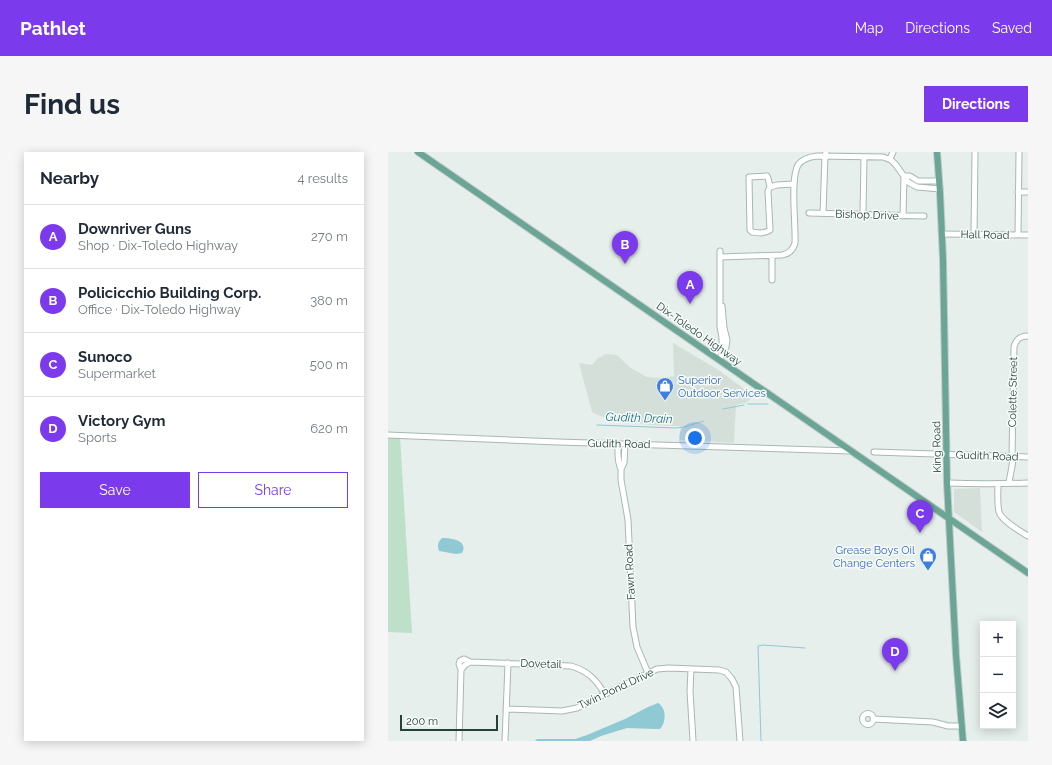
<!DOCTYPE html>
<html lang="en">
<head>
<meta charset="utf-8">
<style>
  body { margin:0; font-family:Raleway,sans-serif; background:#f6f6f7; color:#1f2937 }
  .controls { position:absolute; right:12px; bottom:12px; display:grid; overflow:hidden; border-radius:0px; box-shadow:0 2px 10px #0003 }
  .controls button { width:36px; height:36px; display:grid; place-items:center; padding:0; border:0; border-bottom:1px solid #e0e1e3; background:#fff; color:#1f2937; font:20px sans-serif }
  .scale { position:absolute; left:12px; bottom:10px; width:98px; box-sizing:border-box; padding-left:4px; border:2px solid #24423a; border-top:0; font-size:11px; line-height:14px; white-space:nowrap; color:#24423a; -webkit-text-stroke:3px #f7fbf9; paint-order:stroke }
  .you { position:absolute; left:307px; top:286px; width:14px; height:14px; margin:-10px; border:3px solid #fff; border-radius:50%; background:#1a73e8; box-shadow:0 0 0 6px #1a73e833 }
  .badge { display:grid; place-items:center; width:26px; height:26px; border-radius:50%; background:#7c3aed; color:#fff; font-size:13px; font-weight:700 }
  .pin { position:absolute; translate:-50% -33px; filter:drop-shadow(0 1px 2px #0008) }
  .pin::after { content:''; position:absolute; top:21px; width:14px; height:12px; background:inherit; clip-path:polygon(0 0,100% 0,50% 100%) }
  .list { margin:0; padding:0; list-style:none }
  h2 { display:flex; justify-content:space-between; align-items:center; height:52px; margin:0; padding:0 16px; font-size:17px }
  h2 small { font-size:13px; font-weight:400; color:#747a83 }
  .list li { display:grid; grid-template-columns:26px 1fr auto; gap:12px; align-items:center; box-sizing:border-box; height:64px; padding:0 16px; border-top:1px solid #e0e1e3 }
  .list b { display:block; font-size:15px; white-space:nowrap }
  .list p { margin:0; font-size:13px; white-space:nowrap; color:#747a83 }
  .list em { font-size:13px; font-style:normal; color:#747a83 }
  .actions { display:flex; gap:8px; padding:12px 16px }
  .actions a { flex:1; padding:9px 0; border:1px solid #7c3aed; border-radius:0px; text-align:center; font-size:14px; color:#7c3aed }
  .actions .main { background:#7c3aed; color:#fff }
  .icon { flex:none; width:22px; height:22px; fill:none; stroke:currentColor; stroke-width:2; stroke-linecap:round; stroke-linejoin:round }
  .map { position:relative; flex:none; width:640px; height:589px; overflow:hidden; border-radius:0px }
  header { display:flex; align-items:center; gap:24px; box-sizing:border-box; height:56px; padding:0 20px; background:#7c3aed; color:#fff }
  header strong { font-size:19px }
  nav { display:flex; gap:22px; margin-inline-start:auto; font-size:14px }
  .intro { display:flex; align-items:center; justify-content:space-between; box-sizing:border-box; height:96px; padding:0 24px }
  h1 { margin:0; font-size:28px }
  .button { padding:10px 18px; border-radius:0px; background:#7c3aed; color:#fff; font-size:14px; font-weight:700 }
  main { display:flex; gap:24px; padding:0 24px }
  aside { flex:1; background:#fff; border-radius:0px; box-shadow:0 2px 10px #0003 }
  .map>svg:first-child { display:block }
  .built { fill:#d4dfda }
  .green { fill:#bfe0c8 }
  .water { fill:#8ec9d4 }
  .lines { fill:none; stroke-linecap:round; stroke-linejoin:round }
  .stream { stroke:#8ec9d4; stroke-width:1 }
  .minor-casing { stroke:#a8b8b2; stroke-width:7 }
  .major-casing { stroke:#c2cac8; stroke-width:8 }
  .minor { stroke:#fff; stroke-width:5 }
  .major { stroke:#6aa596; stroke-width:6 }
  .labels { text-anchor:middle; dominant-baseline:central; stroke-width:3; stroke-linejoin:round; paint-order:stroke }
  .street-label { font-size:11px; fill:#24423a; stroke:#f7fbf9 }
  .shop-label { font-size:11px; fill:#366cbe; stroke:#f7fbf9; text-anchor:start }
  .water-label { font-size:12px; font-style:italic; fill:#1c6f80; stroke:#f7fbf9 }
</style>
</head>
<body>
<header>
<strong>Pathlet</strong>
<nav><a>Map</a><a>Directions</a><a>Saved</a></nav>
</header>
<div class="intro"><h1>Find us</h1><a class="button">Directions</a></div>
<main>
<aside>
<h2>Nearby<small>4 results</small></h2>
<ul class="list">
<li><span class="badge">A</span><div><b>Downriver Guns</b><p>Shop · Dix-Toledo Highway</p></div><em>270 m</em></li>
<li><span class="badge">B</span><div><b>Policicchio Building Corp.</b><p>Office · Dix-Toledo Highway</p></div><em>380 m</em></li>
<li><span class="badge">C</span><div><b>Sunoco</b><p>Supermarket</p></div><em>500 m</em></li>
<li><span class="badge">D</span><div><b>Victory Gym</b><p>Sports</p></div><em>620 m</em></li>
</ul>
<div class="actions"><a class="main">Save</a><a>Share</a></div>
</aside>
<div class="map">
<svg width="640" height="589" viewBox="0 0 640 589">
  <rect width="100%" height="100%" fill="#e6efeb"/>
  <!-- built -->
  <path class="built" d="M285 191 329 217 363 242 364 246 357 251 348 253 346 291 292 288V274L265 273 237 270 217 266 204 260 191 211 204 213 210 206 218 202 229 203 243 216 259 225 273 226 286 224Z
    M592 336 594 380 566 360V337Z"/>
  <!-- green -->
  <path class="green" d="M0 285 12 286 24 481 0 480Z"/>
  <!-- water -->
  <path class="water" d="M54 386C62 386 81 388 74 401L68 402 51 399C49 393 50 390 54 386Z
    M270 551C279 556 278 571 272 577H268L239 576 213 584 202 589H147L149 587H187L199 583 237 567 260 555Z"/>
  <g class="lines">
    <!-- stream -->
    <path class="stream" d="M360 252H380
      M335 257 356 253
      M209 273 288 276 296 275 316 269
      M374 589H373L370 494 375 493 417 496"/>
    <!-- minor casing -->
    <g class="minor-casing">
      <path id="minor" d="M502 7 505 0
        M516 24H522L530 29H551
        M382 35 380 26 379 24 361 25 362 78 364 80C371 81 376 82 382 78L380 39 382 35 389 33 406 32
        M630 40H640
        M421 61 536 64
        M435 61 437 4 438 0
        M475 62 476 5
        M515 64 516 25
        M554 82 640 83
        M586 83 587 0
        M630 83 631 0
        M384 104V128
        M332 105 394 103C401 102 405 98 407 91 408 73 402 27 410 13 414 7 421 5 429 4L495 5 503 8 508 13 520 30 529 35 552 37
        M325 204C337 191 335 191 332 175V99
        M331 208 338 195 339 188 336 176 334 154
        M0 283 170 290 463 299
        M230 292C230 300 229 310 233 317
        M237 292 236 311 233 317V328L238 356 240 368 245 475 249 495 260 521
        M486 300 640 305
        M624 305 626 195C628 187 632 184 640 184
        M559 331C586 332 613 332 640 331
        M621 331C622 322 625 314 625 305
        M610 332C610 340 609 351 611 360 614 369 632 379 640 384
        M303 517 302 539 305 589
        M73 518 71 512 72 509 76 507 82 510
        M118 557 174 559 189 556 269 517 281 516 331 518 338 520 344 527 348 535 352 589
        M474.5 567a5.5 5.5 0 1 1 11 0a5.5 5.5 0 1 1-11 0Z
        M485 567 545 570 560 574H574
        M71 589 73 518 77 513 82 510 183 514C200 519 209 528 217 543
        M117 589 120 511"/>
    </g>
    <!-- major casing -->
    <g class="major-casing">
      <path id="major" d="M30 0 640 421
        M549 0 552 41 555 107 559 331 568 503 575 589"/>
    </g>
    <!-- minor -->
    <use href="#minor" class="minor"/>
    <!-- major -->
    <use href="#major" class="major"/>
  </g>
  <!-- icons -->
  <defs>
    <g id="shop-pin" transform="scale(0.9)"><path d="M0 17L-7.5 6A9.5 9.5 0 1 1 7.5 6Z" fill="#3f7fe0" stroke="#f7fbf9"/><path d="M-5-2.5h2.3a2.7 3.5 0 0 1 5.4 0H5L5.5 6h-11ZM-1.5-2.5h3a1.5 2.3 0 0 0-3 0Z" fill="#fff"/></g>
  </defs>
  <g fill-rule="evenodd">
    <use href="#shop-pin" x="277" y="234"/>
    <use href="#shop-pin" x="540" y="404"/>
  </g>
  <g class="labels">
    <!-- street labels -->
    <g class="street-label">
      <text transform="translate(479 63) rotate(2)">Bishop Drive</text>
      <text transform="translate(597 83) rotate(1)">Hall Road</text>
      <text transform="translate(311 182) rotate(35)">Dix-Toledo Highway</text>
      <text transform="translate(625 240) rotate(-89)">Colette Street</text>
      <text transform="translate(231 292) rotate(1)">Gudith Road</text>
      <text transform="translate(549 295) rotate(-91)">King Road</text>
      <text transform="translate(599 304) rotate(2)">Gudith Road</text>
      <text transform="translate(242 420) rotate(-93)">Fawn Road</text>
      <text transform="translate(153 512) rotate(2)">Dovetail</text>
      <text transform="translate(228 537) rotate(-25)">Twin Pond Drive</text>
    </g>
    <!-- shop labels -->
    <g class="shop-label">
      <text x="290" y="228">Superior<tspan x="290" dy="13">Outdoor Services</tspan></text>
      <text x="527" y="398" text-anchor="end">Grease Boys Oil<tspan x="527" dy="13">Change Centers</tspan></text>
    </g>
    <!-- water labels -->
    <g class="water-label">
      <text transform="translate(251 266) rotate(2)">Gudith Drain</text>
    </g>
  </g>
</svg>
<div class="controls">
<button>+</button>
<button>−</button>
<button><svg class="icon" aria-label="layers" viewBox="0 0 24 24"><path d="M12 4l9 5-9 5-9-5zM3 14l9 5 9-5"/></svg></button>
</div>
<div class="scale">200 m</div>
<div class="you"></div>
<div class="pin badge" style="left:302px;top:152px">A</div>
<div class="pin badge" style="left:237px;top:112px">B</div>
<div class="pin badge" style="left:532px;top:381px">C</div>
<div class="pin badge" style="left:507px;top:519px">D</div>
</div>
</main>
</body>
</html>
